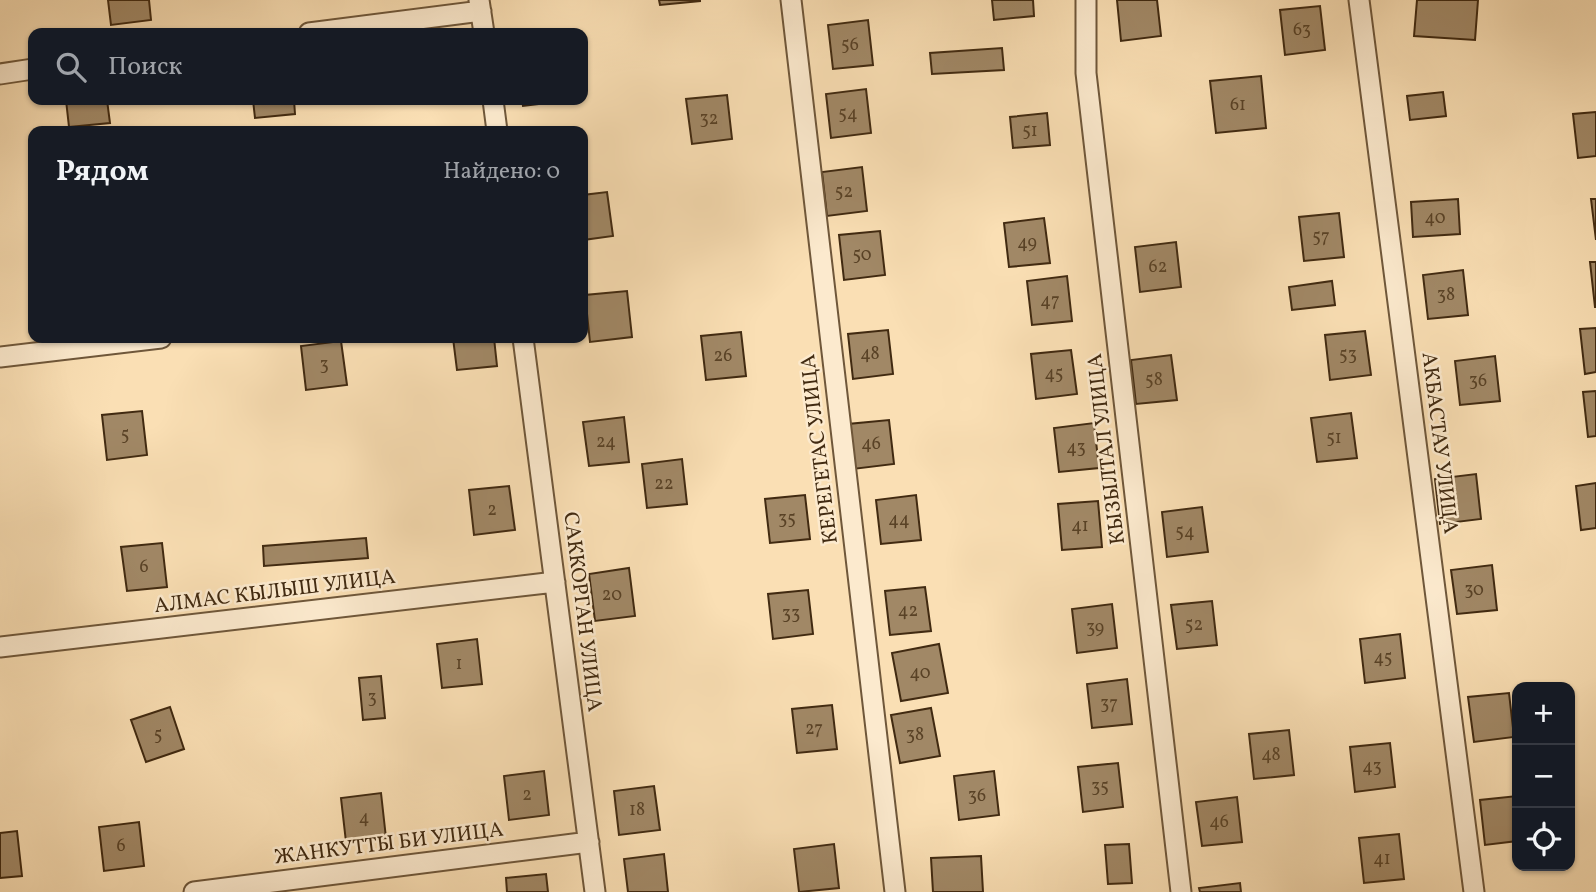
<!DOCTYPE html>
<html lang="ru">
<head>
<meta charset="utf-8">
<style>
  body { margin:0; font-family:Vollkorn,serif; background:#20242c; color:#f1f3f6 }
  .controls { position:absolute; right:21px; bottom:21px; display:grid; overflow:hidden; border-radius:14px; box-shadow:0 2px 5px #0004 }
  .controls button { width:63px; height:63px; display:grid; place-items:center; padding:0; border:0; border-bottom:2px solid #363941; background:#171b24; color:#f1f3f6; font:35px sans-serif }
  .list { margin:0; padding:0; list-style:none }
  h2 { display:flex; justify-content:space-between; align-items:center; height:91px; margin:0; padding:0 28px; font-size:30px }
  h2 small { font-size:23px; font-weight:400; color:#9ea1a6 }
  .icon { flex:none; width:38px; height:38px; fill:none; stroke:currentColor; stroke-width:2; stroke-linecap:round; stroke-linejoin:round }
  .map { position:relative; flex:none; width:1596px; height:892px; overflow:hidden }
  .search { position:absolute; background:#171b24; box-shadow:0 2px 5px #0004; left:28px; top:28px; width:560px; height:77px; display:flex; align-items:center; gap:18px; box-sizing:border-box; padding:0 24px; border-radius:14px; color:#9ea1a6; font-size:26px }
  .panel { position:absolute; background:#171b24; box-shadow:0 2px 5px #0004; left:28px; top:126px; width:560px; height:217px; border-radius:14px }
  .map>svg:first-child { display:block }
  .building { fill:#a18866; stroke:#412a11; stroke-width:2 }
  .lines { fill:none; stroke-linecap:round; stroke-linejoin:round }
  .minor-casing { stroke:#6f573a; stroke-width:23 }
  .minor { stroke:#fceace; stroke-width:19 }
  .labels { text-anchor:middle; dominant-baseline:central; stroke-width:5; stroke-linejoin:round; paint-order:stroke }
  .number-label { font-size:18px; fill:#594226 }
  .street-label { font-size:21px; fill:#412a11; stroke:#fceace }
</style>
</head>
<body>
<div class="map">
<svg width="1596" height="892" viewBox="0 0 1596 892">
  <rect width="100%" height="100%" fill="#fadfb4"/>
  <filter id="stains"><feTurbulence type="fractalNoise" baseFrequency=".00286" numOctaves="4"/><feColorMatrix values="0 0 0 0 .2 0 0 0 0 .09 0 0 0 0 .02 0 0 0 .5 -.17"/></filter>
  <radialGradient id="worn" r=".72"><stop offset=".6" stop-color="#630" stop-opacity="0"/><stop offset="1" stop-color="#630" stop-opacity=".3"/></radialGradient>
  <!-- building -->
  <path class="building" d="M108 0H149L151 20 111 25Z
    M659 0H700V1L660 5Z
    M992 0H1033L1034 16 994 20Z
    M1117 0H1157L1161 36 1121 41Z
    M1417 0H1478L1475 40 1414 36Z
    M1320 6 1325 50 1285 55 1280 10Z
    M868 20 873 65 833 69 828 25Z
    M1002 48 1004 70 932 74 930 53Z
    M1261 76 1266 128 1216 133 1210 81Z
    M866 89 871 133 831 138 826 94Z
    M1443 92 1446 116 1410 120 1407 96Z
    M727 95 732 139 692 144 686 99Z
    M66 100H107L110 123 69 127Z
    M253 100H294L295 114 255 118Z
    M522 100H563V101L523 106Z
    M1596 112V156L1578 158 1573 114Z
    M1047 113 1050 145 1013 148 1010 117Z
    M862 167 867 211 827 216 822 172Z
    M607 192 613 236 583 240V195Z
    M1458 199 1460 234 1413 237 1411 202Z
    M1591 199H1596V240Z
    M1339 213 1344 257 1304 261 1299 217Z
    M1044 218 1050 263 1009 267 1004 223Z
    M880 231 885 275 844 280 839 235Z
    M1176 242 1181 287 1140 292 1135 247Z
    M1590 262H1596V307H1595Z
    M1463 270 1468 315 1428 319 1423 275Z
    M1067 276 1072 321 1032 325 1027 281Z
    M1332 281 1335 305 1292 310 1289 287Z
    M627 291 632 337 590 342 585 295Z
    M1596 328V372L1585 374 1580 329Z
    M888 330 893 374 853 379 848 334Z
    M1365 331 1371 375 1330 380 1325 335Z
    M741 332 746 376 706 380 701 336Z
    M453 338H494L497 366 457 370Z
    M341 341 347 385 306 390 301 346Z
    M1071 350 1077 394 1036 399 1031 354Z
    M1171 355 1177 400 1136 404 1131 360Z
    M1495 356 1500 401 1460 405 1455 361Z
    M1596 391V436L1588 437 1583 392Z
    M142 411 147 455 107 460 102 415Z
    M1351 413 1357 458 1317 462 1311 418Z
    M624 417 629 462 589 466 583 422Z
    M889 420 894 464 853 469 848 424Z
    M1094 423 1099 468 1059 472 1054 428Z
    M682 459 687 504 647 508 642 464Z
    M1476 474 1481 519 1440 524 1435 479Z
    M1596 483V528L1581 530 1576 486Z
    M509 486 515 530 474 535 469 490Z
    M805 495 810 539 770 543 765 499Z
    M916 495 921 540 881 544 876 500Z
    M1098 501 1102 547 1062 550 1058 504Z
    M1202 507 1208 552 1167 557 1162 512Z
    M366 538 368 558 264 566 263 546Z
    M162 543 167 587 127 591 121 547Z
    M1492 565 1497 610 1457 614 1451 570Z
    M629 568 635 616 595 621 589 574Z
    M925 587 931 631 890 635 885 591Z
    M808 590 813 634 773 639 768 594Z
    M1212 601 1217 645 1177 649 1171 605Z
    M1112 604 1117 648 1077 653 1072 609Z
    M1400 634 1405 678 1365 683 1360 639Z
    M477 639 482 684 442 688 437 644Z
    M939 644 948 693 901 701 892 653Z
    M381 676 385 718 363 720 359 678Z
    M1127 679 1132 724 1092 728 1087 684Z
    M1509 693 1514 737 1474 742 1468 697Z
    M832 705 837 749 797 753 792 709Z
    M170 707 184 749 146 762 131 720Z
    M931 708 940 756 900 763 891 715Z
    M1289 730 1294 775 1254 779 1249 734Z
    M1390 743 1395 787 1355 792 1350 747Z
    M1118 763 1123 807 1083 812 1078 767Z
    M544 771 549 815 509 820 504 776Z
    M994 771 999 815 959 820 954 776Z
    M654 786 660 830 619 835 614 791Z
    M381 793 386 838 346 842 341 798Z
    M1517 796V841L1485 845 1480 800Z
    M1237 797 1242 842 1202 846 1196 802Z
    M139 822 144 866 104 871 99 827Z
    M17 831 22 876 0 878V833Z
    M1399 834 1404 879 1364 883 1359 838Z
    M834 844 839 888 799 892 794 849Z
    M1129 844 1132 883 1108 884 1105 845Z
    M664 854 668 892H628L624 859Z
    M981 856 983 892H933L931 858Z
    M546 874 548 892H507L506 878Z
    M1240 883 1241 892H1200L1199 888Z"/>
  <g class="lines">
    <!-- minor casing -->
    <g class="minor-casing">
      <path id="minor" d="M479 0 484 33
        M791 0 895 892
        M1086 0V73L1181 892
        M1359 0 1474 892
        M309 33 481 11
        M0 74 33 69
        M493 100 497 131
        M523 338 595 892
        M0 357 161 338
        M0 647 555 582
        M194 892 589 842"/>
    </g>
    <!-- minor -->
    <use href="#minor" class="minor"/>
  </g>
  <g class="labels">
    <!-- number labels -->
    <g class="number-label">
      <text x="1302" y="30">63</text>
      <text x="850" y="45">56</text>
      <text x="1238" y="105">61</text>
      <text x="848" y="114">54</text>
      <text x="709" y="119">32</text>
      <text x="1030" y="131">51</text>
      <text x="844" y="192">52</text>
      <text x="1435" y="218">40</text>
      <text x="1321" y="237">57</text>
      <text x="1027" y="243">49</text>
      <text x="862" y="255">50</text>
      <text x="1158" y="267">62</text>
      <text x="1446" y="295">38</text>
      <text x="1050" y="301">47</text>
      <text x="870" y="354">48</text>
      <text x="1348" y="355">53</text>
      <text x="723" y="356">26</text>
      <text x="324" y="365">3</text>
      <text x="1054" y="374">45</text>
      <text x="1154" y="380">58</text>
      <text x="1478" y="381">36</text>
      <text x="125" y="435">5</text>
      <text x="1334" y="438">51</text>
      <text x="606" y="442">24</text>
      <text x="871" y="444">46</text>
      <text x="1076" y="448">43</text>
      <text x="664" y="484">22</text>
      <text x="492" y="510">2</text>
      <text x="787" y="519">35</text>
      <text x="899" y="520">44</text>
      <text x="1080" y="526">41</text>
      <text x="1185" y="532">54</text>
      <text x="144" y="567">6</text>
      <text x="1474" y="590">30</text>
      <text x="612" y="595">20</text>
      <text x="908" y="611">42</text>
      <text x="791" y="614">33</text>
      <text x="1194" y="625">52</text>
      <text x="1095" y="628">39</text>
      <text x="1383" y="658">45</text>
      <text x="459" y="664">1</text>
      <text x="920" y="673">40</text>
      <text x="372" y="698">3</text>
      <text x="1109" y="704">37</text>
      <text x="814" y="729">27</text>
      <text x="158" y="735">5</text>
      <text x="915" y="735">38</text>
      <text x="1271" y="755">48</text>
      <text x="1372" y="767">43</text>
      <text x="1100" y="787">35</text>
      <text x="527" y="795">2</text>
      <text x="977" y="796">36</text>
      <text x="637" y="810">18</text>
      <text x="364" y="818">4</text>
      <text x="1219" y="822">46</text>
      <text x="121" y="846">6</text>
      <text x="1382" y="859">41</text>
    </g>
    <!-- street labels -->
    <g class="street-label">
      <text transform="translate(1439 443) rotate(83)">АКБАСТАУ УЛИЦА</text>
      <text transform="translate(820 449) rotate(-97)">КЕРЕГЕТАС УЛИЦА</text>
      <text transform="translate(1107 449) rotate(-97)">КЫЗЫЛТАЛ УЛИЦА</text>
      <text transform="translate(275 592) rotate(-7)">АЛМАС КЫЛЫШ УЛИЦА</text>
      <text transform="translate(582 612) rotate(83)">САККОРГАН УЛИЦА</text>
      <text transform="translate(389 844) rotate(-7)">ЖАНКУТТЫ БИ УЛИЦА</text>
    </g>
  </g>
  <rect width="100%" height="100%" filter="url(#stains)"/>
  <rect width="100%" height="100%" fill="url(#worn)"/>
</svg>
<div class="controls">
<button>+</button>
<button>−</button>
<button><svg class="icon" aria-label="locate" viewBox="0 0 24 24"><circle cx="12" cy="12" r="6"/><path d="M12 2v4M12 18v4M2 12h4M18 12h4"/></svg></button>
</div>
<div class="search"><svg class="icon" aria-label="search" viewBox="0 0 24 24"><circle cx="10" cy="10" r="6"/><path d="M15 15l6 6"/></svg>Поиск</div>
<section class="panel">
<h2>Рядом<small>Найдено: 0</small></h2>
<ul class="list">
</ul>
</section>
</div>
</body>
</html>
